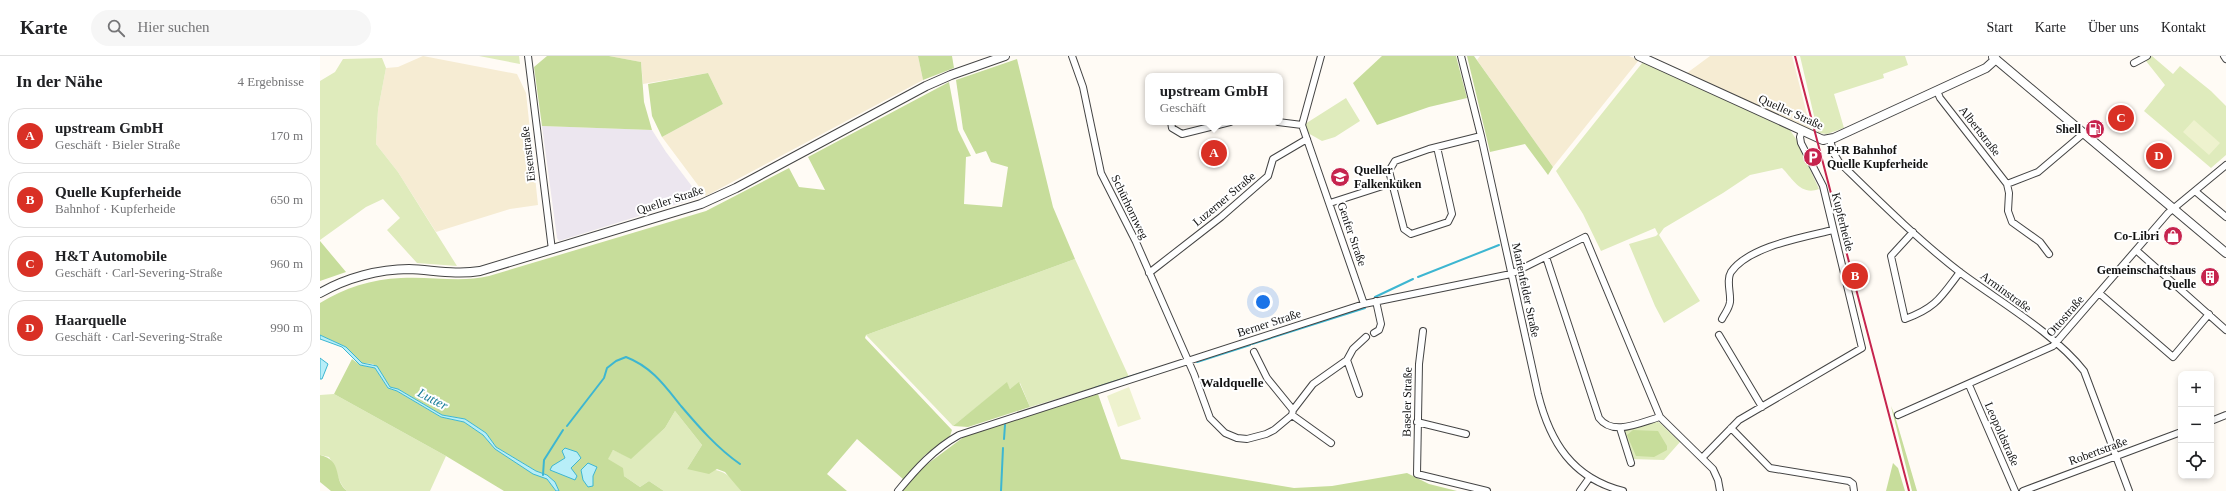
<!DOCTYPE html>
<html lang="de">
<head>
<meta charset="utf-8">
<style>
  body { margin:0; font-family:Georgia,serif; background:#f6f6f6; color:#202124 }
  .controls { position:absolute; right:12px; bottom:12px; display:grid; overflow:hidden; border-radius:8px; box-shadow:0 2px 6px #0003 }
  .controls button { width:36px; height:36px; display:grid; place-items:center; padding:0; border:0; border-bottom:1px solid #e0e0e0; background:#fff; color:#202124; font:20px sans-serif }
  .you { position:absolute; left:943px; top:246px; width:14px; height:14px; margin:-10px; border:3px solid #fff; border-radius:50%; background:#1a73e8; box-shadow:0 0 0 6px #1a73e833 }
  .badge { display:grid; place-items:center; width:26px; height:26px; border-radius:50%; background:#d93025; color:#fff; font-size:13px; font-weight:700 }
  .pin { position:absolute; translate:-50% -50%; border:2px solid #fff; box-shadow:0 1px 4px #0006 }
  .popup { position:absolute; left:825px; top:17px; width:138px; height:52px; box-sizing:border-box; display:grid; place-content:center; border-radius:8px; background:#fff; filter:drop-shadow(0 1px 3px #0005); font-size:13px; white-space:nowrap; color:#757577 }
  .popup b { font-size:15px; color:#202124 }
  .popup::after { content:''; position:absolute; left:50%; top:100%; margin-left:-8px; border:8px solid transparent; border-top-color:#fff }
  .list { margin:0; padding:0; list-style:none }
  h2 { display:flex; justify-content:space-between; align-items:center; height:52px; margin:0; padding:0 16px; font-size:17px }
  h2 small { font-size:13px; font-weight:400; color:#757577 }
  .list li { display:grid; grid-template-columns:26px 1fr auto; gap:12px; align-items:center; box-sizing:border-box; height:56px; margin:0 8px 8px; padding:0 8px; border:1px solid #e0e0e0; border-radius:16px }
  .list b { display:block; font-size:15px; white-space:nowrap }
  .list p { margin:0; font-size:13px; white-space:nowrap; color:#757577 }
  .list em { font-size:13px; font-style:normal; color:#757577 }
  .icon { flex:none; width:22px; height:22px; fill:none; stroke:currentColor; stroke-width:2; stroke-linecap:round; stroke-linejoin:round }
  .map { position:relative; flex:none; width:1906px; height:435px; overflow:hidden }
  header { display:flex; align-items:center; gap:24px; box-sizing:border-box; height:56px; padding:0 20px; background:#fff; border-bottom:1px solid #e0e0e0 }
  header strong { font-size:19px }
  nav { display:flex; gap:22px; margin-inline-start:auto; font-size:14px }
  .search { width:280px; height:36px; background:#f6f6f6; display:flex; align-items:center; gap:10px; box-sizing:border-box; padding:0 14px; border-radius:22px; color:#757577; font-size:15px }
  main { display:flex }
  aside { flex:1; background:#fff }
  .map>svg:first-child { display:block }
  .industrial { fill:#ece6ef }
  .farmland { fill:#f6ecd3 }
  .green { fill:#dfebbc }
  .forest { fill:#c7dd9b }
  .pitch { fill:#eef2ce }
  .water { fill:#b8eef8; stroke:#3db6d1 }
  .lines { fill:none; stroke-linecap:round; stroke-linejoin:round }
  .stream { stroke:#3db6d1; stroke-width:2 }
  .minor-casing { stroke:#444; stroke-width:8 }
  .tertiary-casing { stroke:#444; stroke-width:10 }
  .minor { stroke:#fff; stroke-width:6 }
  .tertiary { stroke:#fff; stroke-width:8 }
  .rail { stroke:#c6244e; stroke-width:2 }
  .labels { text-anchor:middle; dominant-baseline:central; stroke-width:4; stroke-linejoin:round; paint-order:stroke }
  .street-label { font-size:12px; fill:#111; stroke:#fff }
  .poi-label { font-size:12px; font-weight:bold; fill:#111; stroke:#fff; text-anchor:end }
  .neighbourhood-label { font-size:13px; font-weight:bold; fill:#111; stroke:#fff }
  .water-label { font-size:13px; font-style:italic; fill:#157b98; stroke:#fff }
</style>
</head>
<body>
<header>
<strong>Karte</strong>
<div class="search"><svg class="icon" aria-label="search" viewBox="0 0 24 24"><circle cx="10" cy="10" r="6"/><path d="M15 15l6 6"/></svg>Hier suchen</div>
<nav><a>Start</a><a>Karte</a><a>Über uns</a><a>Kontakt</a></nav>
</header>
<main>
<aside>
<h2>In der Nähe<small>4 Ergebnisse</small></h2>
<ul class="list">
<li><span class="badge">A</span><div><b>upstream GmbH</b><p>Geschäft · Bieler Straße</p></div><em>170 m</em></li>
<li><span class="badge">B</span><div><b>Quelle Kupferheide</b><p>Bahnhof · Kupferheide</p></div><em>650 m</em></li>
<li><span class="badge">C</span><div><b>H&amp;T Automobile</b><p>Geschäft · Carl-Severing-Straße</p></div><em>960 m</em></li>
<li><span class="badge">D</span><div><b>Haarquelle</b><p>Geschäft · Carl-Severing-Straße</p></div><em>990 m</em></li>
</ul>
</aside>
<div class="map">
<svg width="1906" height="435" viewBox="0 0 1906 435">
  <rect width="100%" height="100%" fill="#fffbf5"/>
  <!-- industrial -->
  <path class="industrial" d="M222 70 332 74 346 96 380 141 239 185 237 182Z"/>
  <!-- farmland -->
  <path class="farmland" d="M103 0 197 18 206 37 218 149 190 153 116 176 78 116 56 88 58 54 66 12 78 11Z
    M289 0H598L603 24 386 140 342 81 403 48 388 17 323 28 321 6Z
    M1160 0H1309L1319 4 1233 111 1157 4Z
    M1390 0H1472L1491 74 1367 17Z"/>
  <!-- green -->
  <path class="green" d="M159 0H199L200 8Z
    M1480 0H1585L1588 9 1563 18 1564 22 1514 38 1524 72 1507 78 1498 77Z
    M1832 0 1853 18 1860 10 1891 35 1906 50V99L1891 112 1824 55 1845 29 1826 5Z
    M62 2 66 12 58 54 56 88 78 116 137 210 97 207 67 174 80 162 63 143 46 151 0 184V25L15 16 23 3Z
    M1323 6 1470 74 1476 83 1499 133C1481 140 1473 123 1462 112L1430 119 1403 137 1344 172 1339 179 1380 245 1344 267 1335 250 1309 188 1336 180 1338 178 1335 172 1281 195 1263 158 1236 115Z
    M1026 42 1040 65 1015 81 1002 85 988 77 985 68Z
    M755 203 809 321 710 351 700 327 690 333 687 327 633 370 546 279Z
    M14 338 126 400 110 435H27C19 429 16 412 9 401L0 399V339Z
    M355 355 382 389 367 413C394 413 406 410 421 435H344L329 425 320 431 304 420 287 403 293 394 311 402 345 372Z
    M1336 365 1340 367 1360 386 1344 404 1311 403 1304 377 1305 373Z"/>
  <!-- forest -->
  <path class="forest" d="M227 0H289L321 6 324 46 332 74 222 70 214 11Z
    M598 0H632L634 12 603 24Z
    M1062 0H1136L1147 42 1109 51 1057 69 1033 27Z
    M1147 0H1154L1233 111 1228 119 1205 88 1170 96Z
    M697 3 733 151 755 203 546 279 545 282 632 374 630 380 605 399 583 423 537 383 507 418 527 435H421L405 416 397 413 389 418 367 413 382 389 355 355 345 372 311 403 293 394 288 403 303 412 304 420 320 431 329 425 344 435H239L235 426 227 419 216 415 176 391 166 377 145 363 122 359 78 333 70 331 59 314 53 308 42 307 26 291 0 279V247C24 232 52 223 81 222 110 220 140 227 169 220L386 155 469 112 479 131 505 134 488 101 629 26 638 74 651 100 646 101 644 148 682 151 688 111 671 106 666 95 656 98 643 73 636 24Z
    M388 17 403 48 342 81 332 60 328 28Z
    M0 185 26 216 0 225Z
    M32 303 40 309 55 312 68 332 77 335 121 361 144 366 163 379 175 393 213 417 227 423 236 435H184L126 400 14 338Z
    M687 326 690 333 699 326 710 351 648 371 633 370Z
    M778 338 801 403 974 432 1012 430 1087 417 1109 428 1137 435H582L602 412 645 380Z
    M1571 350 1575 360 1597 435H1592Z
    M1313 374 1338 375 1347 390V394L1334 401 1316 400 1307 379Z
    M0 399C24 405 12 423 27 435H11L0 426Z
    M1573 407 1578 412 1585 435H1566Z"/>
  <!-- pitch -->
  <path class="pitch" d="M1874 64 1900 87 1889 99 1863 76Z
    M809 331 821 363 798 371 787 340Z"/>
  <!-- water -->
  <path class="water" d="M0 279 26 291 42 307 57 310 70 331 78 333 122 359 145 363 166 377 176 391 216 415 227 419 235 426 239 435H236L227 423 213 418 175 393 163 379 144 366 121 361 77 335 68 332 55 312 40 309 22 291 0 283Z
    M0 302 8 308 2 323H0Z
    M245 392 257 396 261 402 251 412 257 420 255 424 230 414 232 410 245 402 242 395Z
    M268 407 277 411 273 420V430L268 431 263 424 261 414Z"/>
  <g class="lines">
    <!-- stream -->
    <path class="stream" d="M1098 221 1179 189
      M1055 241 1093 223
      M932 288 1045 252
      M877 306 930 289
      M775 332 828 315
      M247 370 284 322 287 312 296 305 306 301C332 311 345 330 361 350 379 371 397 392 420 408
      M684 383 685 369
      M223 419 224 404 243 374
      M681 435 683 392"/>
    <!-- minor casing -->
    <g class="minor-casing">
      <path id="minor" d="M208 0 232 194
        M752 0 763 31 781 117 816 186 874 318 890 362 905 377 917 382 927 383 946 378 954 374 972 359 973 354 993 328 1027 304 1033 293 1046 281
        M1001 0 982 69 1044 248
        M1141 0 1161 80 1218 338C1230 386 1252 422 1303 435
        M1904 0 1906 3
        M1814 7 1827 0
        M1617 35 1620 42 1687 128 1689 137 1688 155 1692 166 1720 186 1729 198
        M851 66 852 72 862 78 910 66
        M958 66 982 69
        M1510 83 1513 96 1519 106C1558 144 1598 184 1641 217 1680 246 1734 277 1764 315L1809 435
        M1117 91 1132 158 1128 166 1091 178 1084 173 1069 115 1075 105 1109 93 1161 80
        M1687 128 1718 116 1764 77
        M1875 135 1906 161
        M1010 147 1072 127
        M1593 176 1571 200 1585 263C1616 252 1621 241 1640 216
        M1816 194 1906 274
        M1226 201 1279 362C1293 381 1321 366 1340 361
        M829 217 901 161 948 120 953 103 987 83
        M1779 237 1853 301 1889 258
        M1402 263C1405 257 1409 253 1410 246 1411 237 1406 224 1411 216 1429 190 1485 181 1513 174
        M1103 275 1099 308 1097 418 1167 435
        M1054 277 1059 274 1061 268 1056 245
        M1399 279 1442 351
        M934 296 947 322 973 354
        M1027 304 1039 338
        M1649 329 1695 435
        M972 359 1011 387
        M1578 359 1733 290 1848 157 1906 109
        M1891 365 1906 359
        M1097 366 1146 378
        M1300 372 1311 407
        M1411 372 1450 412 1529 425 1533 428 1534 435
        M1382 402 1419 364 1542 292 1503 130 1481 87 1480 81 1482 75
        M578 435C596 413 614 393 639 379L1044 248 1191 218 1265 181 1340 361 1393 413 1398 424 1400 435
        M1260 435 1270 421
        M1703 435 1861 376"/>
    </g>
    <!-- tertiary casing -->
    <g class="tertiary-casing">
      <path id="tertiary" d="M1319 0 1503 84 1514 82 1666 12 1676 3
        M1673 1 1906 197
        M0 237C26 222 59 213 89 213 113 214 136 219 160 215L381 148 416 132 606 30 631 19 685 0"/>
    </g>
    <!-- minor -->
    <use href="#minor" class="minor"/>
    <!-- tertiary -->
    <use href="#tertiary" class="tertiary"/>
    <!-- rail -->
    <path class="rail" d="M1475 0 1589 435"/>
  </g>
  <!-- icons -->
  <defs>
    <g id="fuel-disc" transform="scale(1)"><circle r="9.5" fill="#c6244e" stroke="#fff"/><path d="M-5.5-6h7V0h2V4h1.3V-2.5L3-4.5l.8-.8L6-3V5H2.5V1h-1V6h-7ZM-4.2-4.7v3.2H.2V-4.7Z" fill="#fff"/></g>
    <g id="parking-disc" transform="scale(1)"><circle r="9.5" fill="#c6244e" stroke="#fff"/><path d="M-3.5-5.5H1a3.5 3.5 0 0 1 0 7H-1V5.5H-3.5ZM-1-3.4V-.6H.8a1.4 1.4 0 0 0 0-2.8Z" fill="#fff"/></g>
    <g id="school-disc" transform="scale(1)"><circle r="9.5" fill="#c6244e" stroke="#fff"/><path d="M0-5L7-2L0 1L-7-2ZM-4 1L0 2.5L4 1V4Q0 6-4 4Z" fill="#fff"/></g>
    <g id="shop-disc" transform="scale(1)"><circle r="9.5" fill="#c6244e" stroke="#fff"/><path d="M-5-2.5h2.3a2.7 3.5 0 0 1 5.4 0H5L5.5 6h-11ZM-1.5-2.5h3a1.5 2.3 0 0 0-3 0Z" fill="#fff"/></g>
    <g id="building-disc" transform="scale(1)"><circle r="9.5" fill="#c6244e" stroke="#fff"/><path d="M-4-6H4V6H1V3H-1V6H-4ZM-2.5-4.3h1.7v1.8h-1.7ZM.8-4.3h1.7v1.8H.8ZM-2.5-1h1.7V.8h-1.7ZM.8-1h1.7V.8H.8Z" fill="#fff"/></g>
  </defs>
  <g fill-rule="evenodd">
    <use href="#fuel-disc" x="1775" y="73"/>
    <use href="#parking-disc" x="1493" y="101"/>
    <use href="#school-disc" x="1020" y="121"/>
    <use href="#shop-disc" x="1853" y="180"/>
    <use href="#building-disc" x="1890" y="221"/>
  </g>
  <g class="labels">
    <!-- street labels -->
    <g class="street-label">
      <text transform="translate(1471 56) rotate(24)">Queller Straße</text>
      <text transform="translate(1660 75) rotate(52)">Albertstraße</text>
      <text transform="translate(208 98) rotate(-97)">Eisenstraße</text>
      <text transform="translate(904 143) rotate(-40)">Luzerner Straße</text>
      <text transform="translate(350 144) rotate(-18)">Queller Straße</text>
      <text transform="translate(810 151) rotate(64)">Schürhornweg</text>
      <text transform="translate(1523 166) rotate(76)">Kupferheide</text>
      <text transform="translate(1032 178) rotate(71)">Genfer Straße</text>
      <text transform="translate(1206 234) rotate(78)">Marienfelder Straße</text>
      <text transform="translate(1686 236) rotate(36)">Arminstraße</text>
      <text transform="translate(1745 260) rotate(-49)">Ottostraße</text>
      <text transform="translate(949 267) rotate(-18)">Berner Straße</text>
      <text transform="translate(1087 346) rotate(-89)">Baseler Straße</text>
      <text transform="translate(1682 378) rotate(66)">Leopoldstraße</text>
      <text transform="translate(1778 395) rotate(-20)">Robertstraße</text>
    </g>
    <!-- poi labels -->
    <g class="poi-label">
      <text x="1761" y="73">Shell</text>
      <text x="1507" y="94" text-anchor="start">P+R Bahnhof<tspan x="1507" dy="14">Quelle Kupferheide</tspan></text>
      <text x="1034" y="114" text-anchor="start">Queller<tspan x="1034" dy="14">Falkenküken</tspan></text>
      <text x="1839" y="180">Co-Libri</text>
      <text x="1876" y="214">Gemeinschaftshaus<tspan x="1876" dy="14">Quelle</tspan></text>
    </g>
    <!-- neighbourhood labels -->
    <g class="neighbourhood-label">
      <text x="912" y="326">Waldquelle</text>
    </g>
    <!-- water labels -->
    <g class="water-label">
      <text transform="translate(113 343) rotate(28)">Lutter</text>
    </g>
  </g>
</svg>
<div class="controls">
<button>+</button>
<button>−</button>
<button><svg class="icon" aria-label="locate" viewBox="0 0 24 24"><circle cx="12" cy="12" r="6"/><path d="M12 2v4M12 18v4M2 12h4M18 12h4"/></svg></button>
</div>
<div class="you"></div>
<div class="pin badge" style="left:894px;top:97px">A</div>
<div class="popup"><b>upstream GmbH</b>Geschäft</div>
<div class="pin badge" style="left:1535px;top:220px">B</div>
<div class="pin badge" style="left:1801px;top:62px">C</div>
<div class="pin badge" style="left:1839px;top:100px">D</div>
</div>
</main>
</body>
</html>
